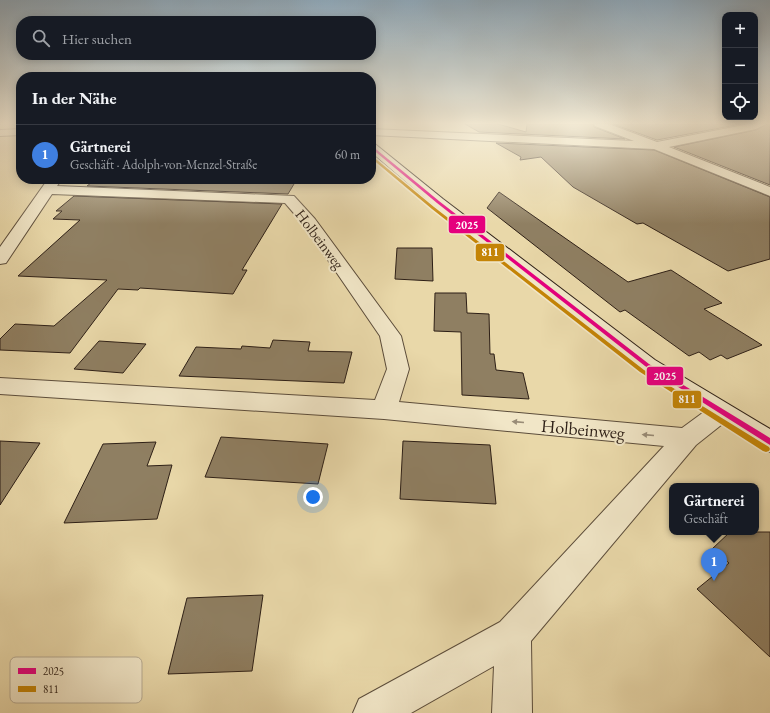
<!DOCTYPE html>
<html lang="de">
<head>
<meta charset="utf-8">
<style>
  body { margin:0; font-family:"EB Garamond",serif; background:#20242c; color:#f1f3f6 }
  .controls { position:absolute; right:12px; top:12px; display:grid; overflow:hidden; border-radius:8px; box-shadow:0 2px 10px #0003 }
  .controls button { width:36px; height:36px; display:grid; place-items:center; padding:0; border:0; border-bottom:1px solid #363941; background:#171b24; color:#f1f3f6; font:20px sans-serif }
  .you { position:absolute; left:313px; top:497px; width:14px; height:14px; margin:-10px; border:3px solid #fff; border-radius:50%; background:#1a73e8; box-shadow:0 0 0 6px #1a73e833 }
  .badge { display:grid; place-items:center; width:26px; height:26px; border-radius:50%; background:#b45309; color:#fff; font-size:13px; font-weight:700 }
  .pin { position:absolute; translate:-50% -33px; filter:drop-shadow(0 1px 2px #0008) }
  .pin::after { content:''; position:absolute; top:21px; width:14px; height:12px; background:inherit; clip-path:polygon(0 0,100% 0,50% 100%) }
  .popup { position:absolute; left:669px; top:483px; width:90px; height:52px; box-sizing:border-box; display:grid; place-content:center; border-radius:8px; background:#171b24; filter:drop-shadow(0 1px 3px #0005); font-size:13px; white-space:nowrap; color:#9ea1a6 }
  .popup b { font-size:15px; color:#f1f3f6 }
  .popup::after { content:''; position:absolute; left:50%; top:100%; margin-left:-8px; border:8px solid transparent; border-top-color:#171b24 }
  .list { margin:0; padding:0; list-style:none }
  h2 { display:flex; justify-content:space-between; align-items:center; height:52px; margin:0; padding:0 16px; font-size:17px }
  h2 small { font-size:13px; font-weight:400; color:#9ea1a6 }
  .list li { display:grid; grid-template-columns:26px 1fr auto; gap:12px; align-items:center; box-sizing:border-box; height:60px; padding:0 16px; border-top:1px solid #363941 }
  .list b { display:block; font-size:15px; white-space:nowrap }
  .list p { margin:0; font-size:13px; white-space:nowrap; color:#9ea1a6 }
  .list em { font-size:13px; font-style:normal; color:#9ea1a6 }
  .icon { flex:none; width:22px; height:22px; fill:none; stroke:currentColor; stroke-width:2; stroke-linecap:round; stroke-linejoin:round }
  .map { position:relative; flex:none; width:770px; height:713px; overflow:hidden }
  .search { position:absolute; background:#171b24; box-shadow:0 2px 10px #0003; left:16px; top:16px; width:360px; height:44px; display:flex; align-items:center; gap:10px; box-sizing:border-box; padding:0 14px; border-radius:16px; color:#9ea1a6; font-size:15px }
  .panel { position:absolute; background:#171b24; box-shadow:0 2px 10px #0003; left:16px; top:72px; width:360px; height:112px; border-radius:16px }
  .map>svg:first-child { display:block }
  .building { fill:#8f7f62; stroke:#2d1f16 }
  .lines { fill:none; stroke-linecap:round; stroke-linejoin:round }
  .street-casing { stroke:#5c4d3b; stroke-width:2 }
  .secondary-casing { stroke:#2d1f16; stroke-width:2 }
  .street { fill:#f1e6c7; fill-rule:evenodd }
  .secondary { fill:#f1e6c7; fill-rule:evenodd }
  .bus-1-casing { stroke:#f1e6c7; stroke-width:3 }
  .bus-2-casing { stroke:#f1e6c7; stroke-width:3 }
  .bus-1 { fill:#e5007d; fill-rule:evenodd }
  .bus-2 { fill:#c48406; fill-rule:evenodd }
  .oneway { fill:#998c77 }
  .labels { text-anchor:middle; dominant-baseline:central; stroke-width:4; stroke-linejoin:round; paint-order:stroke }
  .far-street-label { font-size:15px; fill:#2d1f16; stroke:#f1e6c7 }
  .street-label { font-size:18px; fill:#2d1f16; stroke:#f1e6c7 }
  .key { fill:#f1e6c7; stroke:#b6aa92; stroke-width:1 }
  .key-label { font-size:11px; fill:#2d1f16 }
  .line-badge { stroke:#f1e6c7; stroke-width:1.5 }
  .badge-label { font-size:11px; text-anchor:middle; font-weight:bold; fill:#fff }
</style>
</head>
<body>
<div class="map">
<svg width="770" height="713" viewBox="0 0 770 713">
  <rect width="100%" height="100%" fill="#e9d8a9"/>
  <filter id="stains"><feTurbulence type="fractalNoise" baseFrequency=".005" numOctaves="4"/><feColorMatrix values="0 0 0 0 .2 0 0 0 0 .09 0 0 0 0 .02 0 0 0 .5 -.17"/></filter>
  <radialGradient id="worn" r=".72"><stop offset=".6" stop-color="#630" stop-opacity="0"/><stop offset="1" stop-color="#630" stop-opacity=".3"/></radialGradient>
  <!-- building -->
  <path class="building" d="M465 124H498L526 132 527 124H593L594 127 625 139 479 132Z
    M613 124H741L657 140Z
    M767 124H770V185L674 147 756 130Z
    M496 143 654 150 770 197V259L728 271 643 223 637 224 573 187 541 157 520 160 521 157Z
    M96 179H297L288 194 87 186Z
    M499 192 628 282 671 270 722 303 704 309 762 345 727 359 721 355 710 360 699 352 689 356 625 310 620 312 487 208Z
    M74 196 282 204 242 270H247L233 294 140 288 138 290 118 289 70 353 0 350V339L15 324 54 326 107 280 18 276 80 220 53 219 62 211H56Z
    M397 248H432L433 281 395 279Z
    M435 293H466L467 313 489 314 490 354H494L496 370 523 373 529 399 462 395 461 332 434 331Z
    M273 340 310 342 308 351 352 352 344 383 179 376 196 347 241 349 242 346 270 348Z
    M99 341 146 344 123 373 74 369Z
    M221 437 328 444 318 484 205 477Z
    M0 441 40 443 0 505Z
    M403 441 490 445 496 504 400 499Z
    M156 442 147 466 172 465 157 519 64 523 103 444Z
    M730 532H770V657L697 589 729 563 712 549Z
    M263 595 252 671 168 674 187 598Z"/>
  <g class="lines">
    <!-- street casing -->
    <g class="street-casing">
      <path id="street" d="M594 124H609L657 142 749 124H766L756 129 669 147 770 187V196L654 149 371 135V129L634 141 595 126Z
        M21 129V135L0 136V130Z
        M48 179H62L57 186 294 196 315 219 401 336 409 369 399 402 682 428 712 406 721 403 730 406 733 412 730 418 696 445 531 641 532 713H492L494 666 411 713H353L359 699 500 622 664 446 384 419 0 394V378L375 400 387 369 380 336 304 225 285 203 52 194 6 263 0 264V247Z"/>
    </g>
    <!-- secondary casing -->
    <g class="secondary-casing">
      <path id="secondary" d="M371 142 375 144 443 199 655 360 770 429V452L761 449 639 370 433 205 371 152Z"/>
    </g>
    <!-- street -->
    <use href="#street" class="street"/>
    <!-- secondary -->
    <use href="#secondary" class="secondary"/>
    <!-- bus-1 casing -->
    <g class="bus-1-casing">
      <path id="bus-1" d="M371 145 439 201 649 364 770 438V445L645 366 437 203 371 148Z"/>
    </g>
    <!-- bus-2 casing -->
    <g class="bus-2-casing">
      <path id="bus-2" d="M371 155 434 207 644 370 769 447 770 449 769 451 766 452 763 451 640 372 432 209 371 158Z"/>
    </g>
    <!-- bus-1 -->
    <use href="#bus-1" class="bus-1"/>
    <!-- bus-2 -->
    <use href="#bus-2" class="bus-2"/>
  </g>
  <!-- one-way arrows -->
  <defs><path id="oneway-solid" d="M-6-.8H1V-3.2L6.5 0L1 3.2V.8H-6Z"/></defs>
  <g class="oneway">
    <use href="#oneway-solid" transform="translate(518 422) rotate(-175)"/>
    <use href="#oneway-solid" transform="translate(648 435) rotate(-175)"/>
  </g>
  <!-- sky -->
  <linearGradient id="sky" x2="0" y2="1"><stop stop-color="#8fa9bb"/><stop offset="0.55" stop-color="#f5edd8"/><stop offset="1" stop-color="#f5edd8" stop-opacity="0"/></linearGradient>
  <rect width="770" height="224" fill="url(#sky)"/>
  <g class="labels">
    <!-- far-street labels -->
    <g class="far-street-label">
      <text transform="translate(320 239) rotate(53)">Holbeinweg</text>
    </g>
    <!-- street labels -->
    <g class="street-label">
      <text transform="translate(583 429) rotate(5)">Holbeinweg</text>
    </g>
  </g>
  <!-- legend -->
  <rect x="10" y="657" width="132" height="46" rx="6" class="key"/>
  <rect x="18" y="668" width="18" height="6" fill="#e5007d"/>
  <rect x="18" y="686" width="18" height="6" fill="#c48406"/>
  <g class="key-label">
    <text x="43" y="675">2025</text>
    <text x="43" y="693">811</text>
  </g>
  <g class="line-badge">
    <rect x="448" y="215" width="38" height="19" rx="4" fill="#e5007d"/>
    <rect x="475" y="243" width="30" height="19" rx="4" fill="#c48406"/>
    <rect x="646" y="366" width="38" height="20" rx="4" fill="#e5007d"/>
    <rect x="672" y="390" width="30" height="19" rx="4" fill="#c48406"/>
  </g>
  <g class="badge-label">
    <text x="467" y="229">2025</text>
    <text x="490" y="256">811</text>
    <text x="665" y="380">2025</text>
    <text x="687" y="403">811</text>
  </g>
  <rect width="100%" height="100%" filter="url(#stains)"/>
  <rect width="100%" height="100%" fill="url(#worn)"/>
</svg>
<div class="controls">
<button>+</button>
<button>−</button>
<button><svg class="icon" aria-label="locate" viewBox="0 0 24 24"><circle cx="12" cy="12" r="6"/><path d="M12 2v4M12 18v4M2 12h4M18 12h4"/></svg></button>
</div>
<div class="you"></div>
<div class="pin badge" style="left:714px;top:581px;background:#3f7fe0">1</div>
<div class="popup"><b>Gärtnerei</b>Geschäft</div>
<div class="search"><svg class="icon" aria-label="search" viewBox="0 0 24 24"><circle cx="10" cy="10" r="6"/><path d="M15 15l6 6"/></svg>Hier suchen</div>
<section class="panel">
<h2>In der Nähe<small></small></h2>
<ul class="list">
<li><span class="badge" style="background:#3f7fe0">1</span><div><b>Gärtnerei</b><p>Geschäft · Adolph-von-Menzel-Straße</p></div><em>60 m</em></li>
</ul>
</section>
</div>
</body>
</html>
